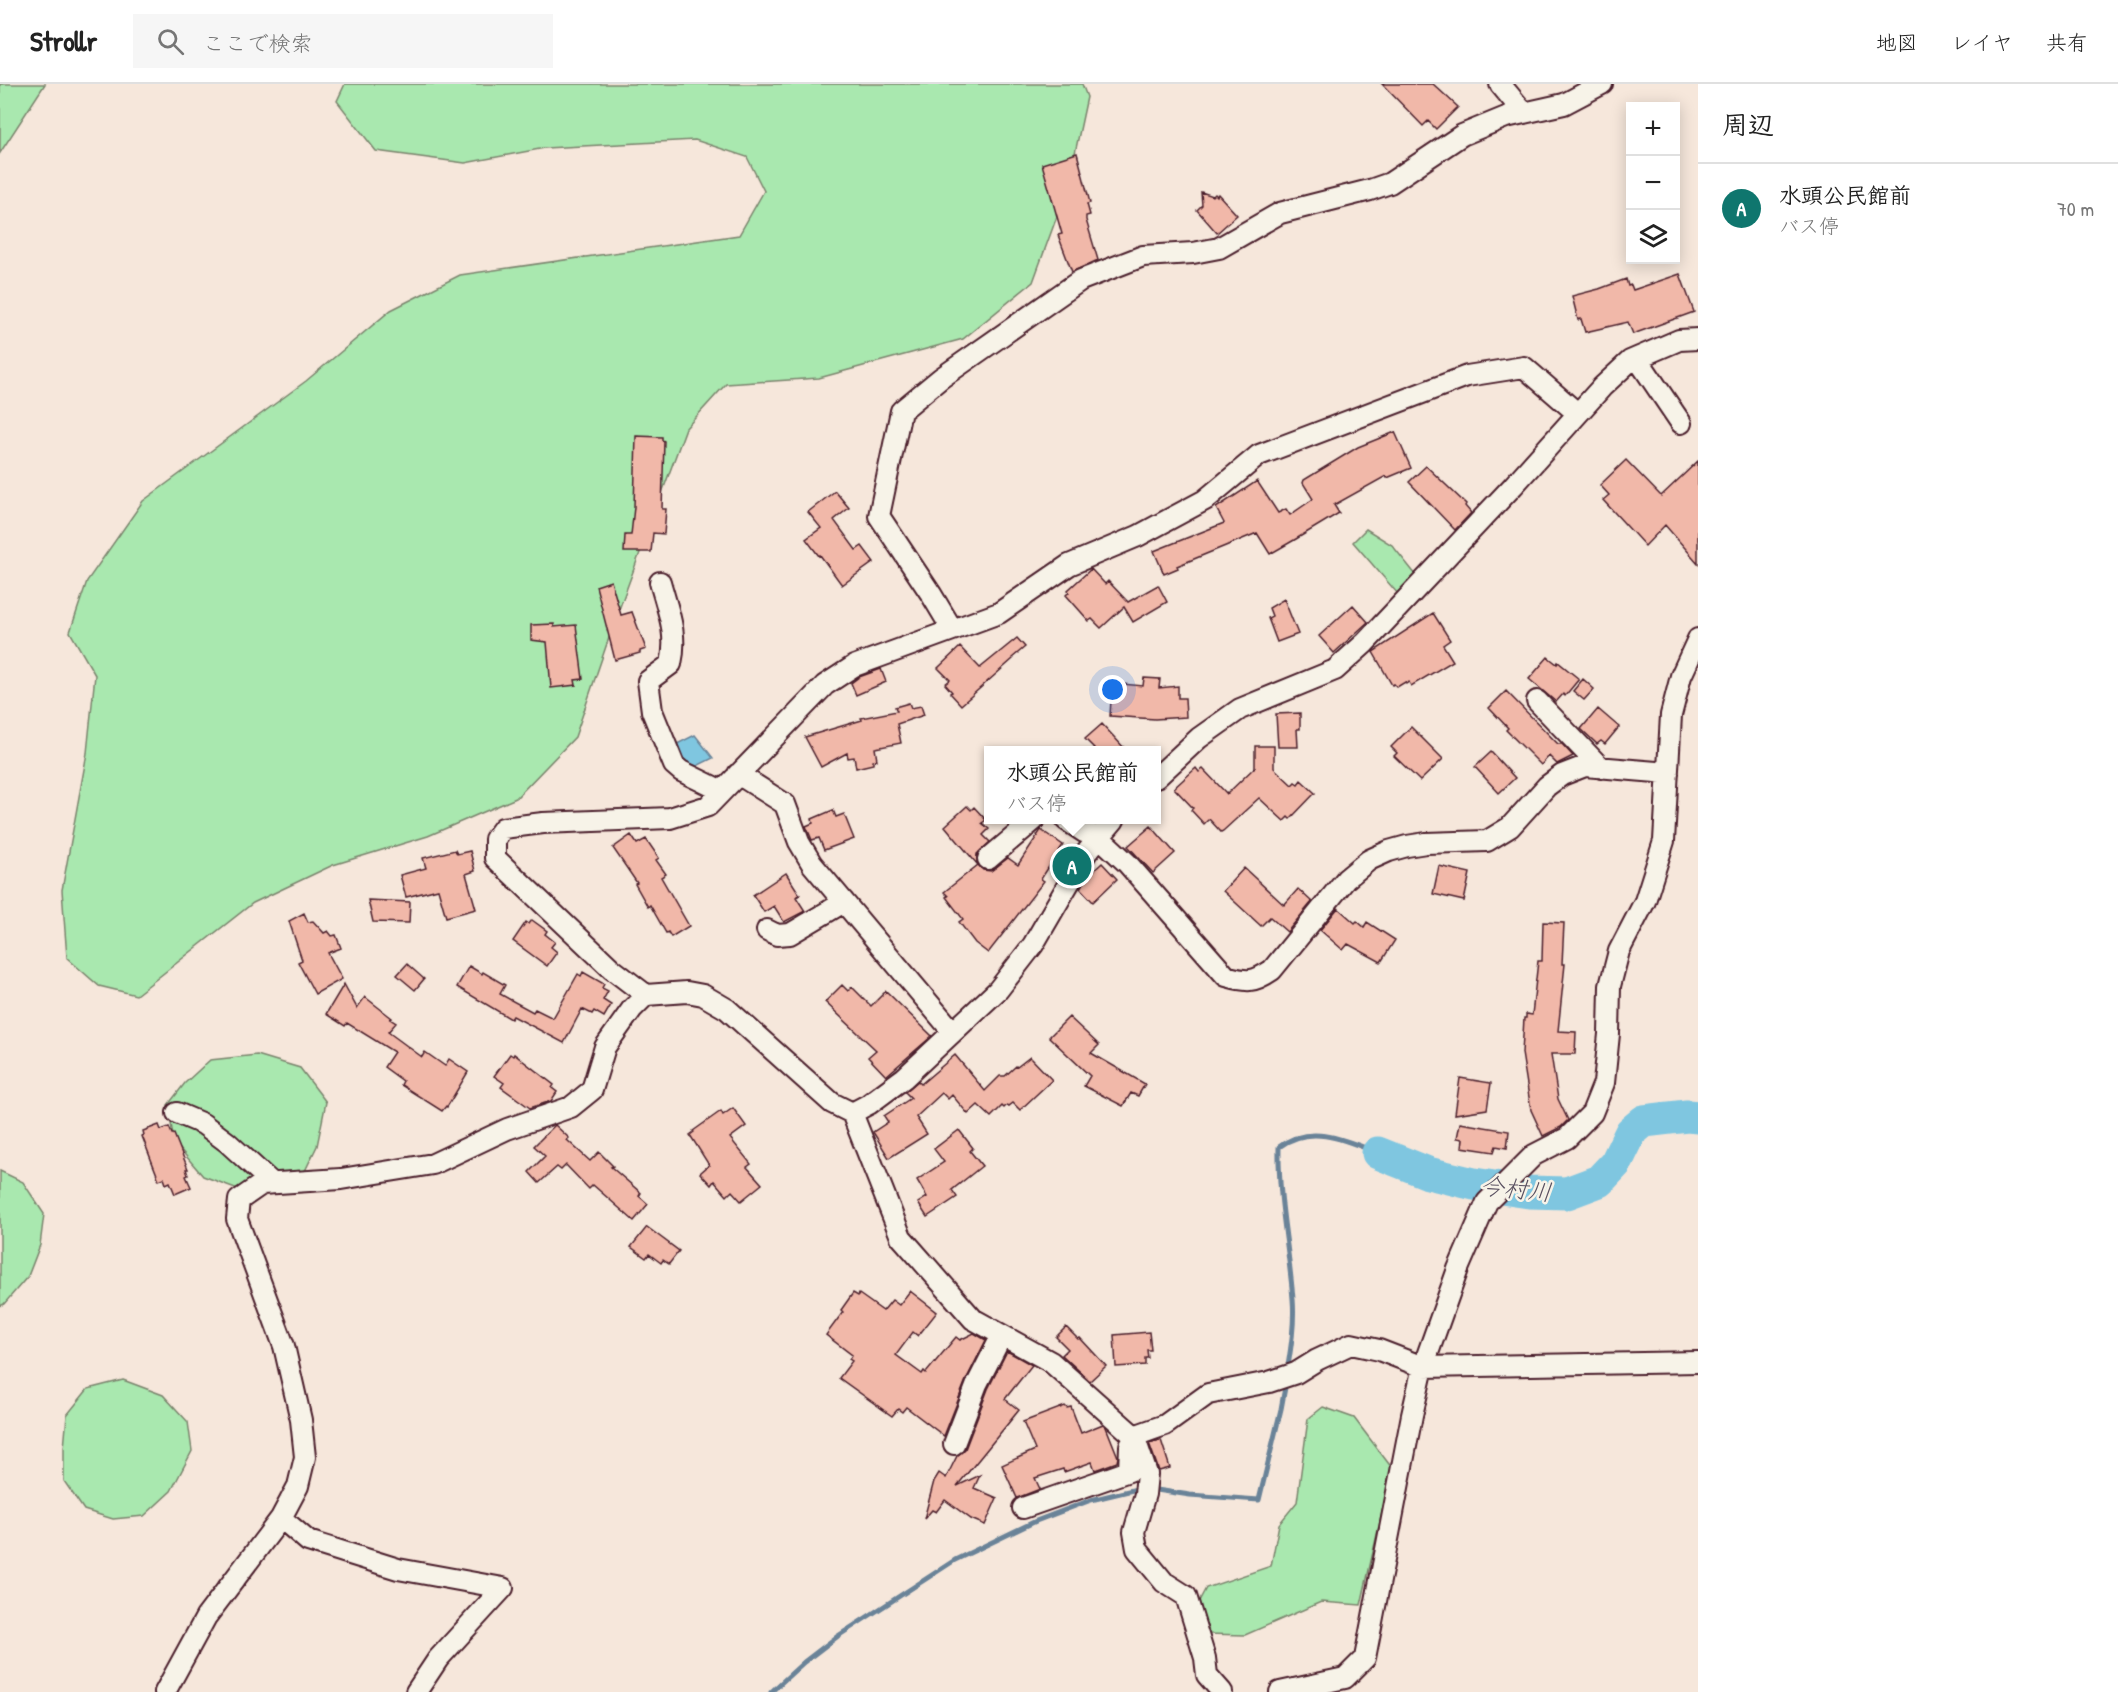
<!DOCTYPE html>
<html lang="ja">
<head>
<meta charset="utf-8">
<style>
  body { margin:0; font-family:"Patrick Hand","Klee One",sans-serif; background:#f6f6f6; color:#222 }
  .controls { position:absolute; right:18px; top:18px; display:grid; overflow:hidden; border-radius:0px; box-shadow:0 3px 15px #0003 }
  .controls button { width:54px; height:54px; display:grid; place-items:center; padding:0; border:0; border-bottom:2px solid #e0e0e0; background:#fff; color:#222; font:30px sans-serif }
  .you { position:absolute; left:1113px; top:606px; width:21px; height:21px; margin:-15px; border:4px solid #fff; border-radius:50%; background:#1a73e8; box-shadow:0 0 0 9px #1a73e833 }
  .badge { display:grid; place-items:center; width:39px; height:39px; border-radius:50%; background:#0f766e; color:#fff; font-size:20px; font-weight:700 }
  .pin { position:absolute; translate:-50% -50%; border:3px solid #fff; box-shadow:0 2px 6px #0006 }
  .popup { position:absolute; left:984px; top:662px; width:177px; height:78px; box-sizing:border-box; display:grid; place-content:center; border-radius:0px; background:#fff; filter:drop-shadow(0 2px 4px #0005); font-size:20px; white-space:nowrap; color:#767676 }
  .popup b { font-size:22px; color:#222 }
  .popup::after { content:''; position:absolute; left:50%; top:100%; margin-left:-12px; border:12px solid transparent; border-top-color:#fff }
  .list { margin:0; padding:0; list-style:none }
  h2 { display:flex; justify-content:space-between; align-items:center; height:78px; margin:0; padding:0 24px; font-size:26px }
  h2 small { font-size:20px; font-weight:400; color:#767676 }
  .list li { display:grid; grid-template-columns:39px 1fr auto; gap:18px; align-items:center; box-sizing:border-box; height:90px; padding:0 24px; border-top:2px solid #e0e0e0 }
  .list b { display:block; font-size:22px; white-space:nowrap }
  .list p { margin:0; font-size:20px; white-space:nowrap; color:#767676 }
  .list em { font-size:20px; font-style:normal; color:#767676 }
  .icon { flex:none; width:33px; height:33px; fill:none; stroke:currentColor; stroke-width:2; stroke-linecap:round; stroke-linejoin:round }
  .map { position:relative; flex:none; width:1698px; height:1608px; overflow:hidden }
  header { display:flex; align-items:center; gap:36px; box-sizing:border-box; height:84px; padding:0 30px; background:#fff; border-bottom:2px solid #e0e0e0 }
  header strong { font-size:28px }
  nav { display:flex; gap:33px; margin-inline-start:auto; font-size:21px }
  .search { width:420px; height:54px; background:#f6f6f6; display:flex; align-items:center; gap:15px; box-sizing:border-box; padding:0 21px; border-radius:0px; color:#767676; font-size:22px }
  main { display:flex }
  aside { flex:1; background:#fff }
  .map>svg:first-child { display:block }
  .green { fill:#a9e8af; stroke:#7a846d; stroke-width:1.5 }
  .water { fill:#7fc6e0; stroke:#6a8398; stroke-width:1.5 }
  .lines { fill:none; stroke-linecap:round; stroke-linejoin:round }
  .stream { stroke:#6a8398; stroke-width:5 }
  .river { stroke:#7fc6e0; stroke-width:33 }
  .building { fill:#f1b8a9; stroke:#4a1f2b; stroke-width:1.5 }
  .minor-casing { stroke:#4a1f2b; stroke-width:24 }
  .minor { stroke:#f7f3e8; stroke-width:20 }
  .labels { text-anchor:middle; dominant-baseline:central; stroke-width:5; stroke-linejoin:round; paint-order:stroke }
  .water-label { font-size:24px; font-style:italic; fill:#5a5161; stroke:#f7f3e8 }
</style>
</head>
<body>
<header>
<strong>Strollr</strong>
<div class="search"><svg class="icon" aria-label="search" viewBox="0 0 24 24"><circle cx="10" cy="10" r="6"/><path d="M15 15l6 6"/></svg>ここで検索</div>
<nav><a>地図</a><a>レイヤ</a><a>共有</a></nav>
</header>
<main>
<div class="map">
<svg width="1698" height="1608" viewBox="0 0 1698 1608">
  <rect width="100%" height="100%" fill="#f6e7db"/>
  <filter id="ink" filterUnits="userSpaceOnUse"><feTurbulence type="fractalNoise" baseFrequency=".0167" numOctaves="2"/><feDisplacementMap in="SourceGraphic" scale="12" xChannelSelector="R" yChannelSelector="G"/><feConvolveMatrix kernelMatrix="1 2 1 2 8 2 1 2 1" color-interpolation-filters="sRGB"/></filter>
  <g filter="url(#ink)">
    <!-- green -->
    <path class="green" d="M0 0H45L0 69Z
      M345 0H1082L1087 13 1068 102 1033 198 963 255 819 294 726 300 686 344 614 539 575 653 516 714 428 752 333 781 253 819 136 911 99 902 67 874 62 806 87 669 95 591 70 548 87 497 143 417 306 297 391 226 460 191 739 151 764 107 747 73 695 56 545 64 465 79 376 67 337 17Z
      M1366 445 1392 461 1416 491 1398 510 1353 458Z
      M257 971 300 984 326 1018 317 1062 303 1091 238 1105 203 1092 174 1058 168 1021 185 999 210 976Z
      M0 1087 23 1098 44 1130 40 1161 28 1192 4 1220 0 1222Z
      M123 1296 163 1311 188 1338 192 1367 171 1407 144 1432 113 1435 84 1426 64 1397V1364L67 1331 88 1305Z
      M1323 1323 1354 1334 1392 1384 1361 1521 1321 1518 1245 1551 1207 1550 1197 1521 1206 1504 1271 1482 1279 1440 1297 1418 1308 1335Z"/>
    <!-- water -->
    <path class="water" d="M695 651 713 674 697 682 684 677 675 661Z"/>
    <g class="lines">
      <!-- stream -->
      <path class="stream" d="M1287 1288C1291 1264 1295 1239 1293 1215 1289 1164 1278 1114 1279 1063 1310 1039 1346 1056 1378 1069
        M1150 1405 1190 1411 1259 1416 1281 1325 1286 1298
        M771 1608 804 1578 838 1552 955 1476 1036 1437 1091 1416 1141 1404"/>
      <!-- river -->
      <path class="river" d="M1378 1069 1428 1089 1474 1100 1529 1108 1567 1109 1599 1097 1616 1079 1631 1048 1644 1037 1687 1032 1698 1033"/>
    </g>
    <!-- building -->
    <path class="building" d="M1382 0H1433L1458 23 1436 45 1428 37 1423 42Z
      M1077 69 1090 119 1087 120 1090 131 1086 132V136L1098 176 1072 188 1058 151 1062 150 1042 80Z
      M1201 108 1213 112 1215 110 1217 112 1218 110 1237 131 1217 149 1197 126 1202 121Z
      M1680 190 1694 228 1633 250 1628 238 1585 248 1581 235 1578 236 1572 212 1599 205 1626 195 1628 202 1631 201 1633 206Z
      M1395 348 1411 384 1387 394 1386 392 1334 421 1339 429 1296 455 1270 470 1257 449 1177 482 1178 484 1164 490 1154 467 1224 439 1216 424 1257 397 1278 429 1286 425 1290 431 1313 415 1303 399 1304 396 1358 363Z
      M636 352 662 353V356L664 357 662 425H666L664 450 653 449 651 468H624L625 451H631L634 423Z
      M1626 376 1661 412 1698 377V479L1665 441 1645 462 1603 416 1609 411 1600 401Z
      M1426 382 1466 420 1465 422 1471 429 1455 446 1409 398Z
      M835 407 849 424 834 436 856 466 862 462 874 478 842 501 820 471 819 472 806 455 821 444 808 428Z
      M1091 485 1105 500 1108 497 1128 518 1158 501 1167 518 1133 538 1124 523 1101 544 1092 535 1089 537 1066 511 1069 508 1068 506Z
      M611 497 621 531 632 528 646 565 640 567V569L615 576 596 502Z
      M1284 515 1298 550 1277 558 1268 534 1272 532 1269 524Z
      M1353 521 1368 538 1334 569 1319 552Z
      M1433 529 1450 556 1443 561 1453 577 1411 602 1409 598 1406 600 1405 598 1397 603 1394 600 1392 601 1373 568Z
      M554 540V543L576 541 583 595 575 596 576 601 551 604 547 558 531 556V541Z
      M1017 554 1025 563 1012 574 1013 575 961 621 950 609 952 608 945 600 950 596 938 584 960 563 980 584Z
      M1548 573 1557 580 1558 578 1579 595 1565 612 1563 610 1556 618 1529 595Z
      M881 585 886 598 856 611 851 599 859 593Z
      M1144 594 1160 595 1159 604 1178 602V614H1185L1186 633 1155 635 1110 632 1112 599 1143 602Z
      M1583 595 1594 605 1584 616 1573 607Z
      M1506 607 1558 660H1562L1573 672 1557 680 1549 672 1541 681 1506 646 1508 644 1489 624Z
      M909 619 911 624 921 622 924 631 897 640 901 659 875 664 877 676 873 677V680L856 684 854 673 848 674 847 669 821 683 805 653 862 636 861 634 897 627 895 623Z
      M1598 625 1619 643 1605 660 1601 657 1597 660 1581 645Z
      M1300 629V645H1297L1298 663H1278L1276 630Z
      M1102 640 1126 666H1096L1085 655Z
      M1411 643 1443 675 1420 697 1394 672 1397 669 1391 663Z
      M1255 662H1274V684L1292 701 1295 698 1298 700 1301 696 1315 709 1290 735 1288 733 1284 737 1259 714 1223 747 1221 748 1209 735 1204 740 1191 726 1193 724 1174 704 1196 684 1199 688 1203 685 1227 710 1255 683Z
      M1491 668 1515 694 1499 709 1475 683Z
      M967 722 971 726 974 723 986 736 982 739 989 745 983 751 990 758 977 770V780L945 742Z
      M833 726 836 733 844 730 854 755 824 766 819 754 812 756 806 742 813 739 812 735Z
      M1151 742 1175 769 1153 789 1128 762Z
      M1041 746 1063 761 1041 795 1044 797 988 869 975 859 959 838 963 835 946 813 948 812 944 808 978 781 983 786 991 787 1008 774 1018 781Z
      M631 751 637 760 646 755 659 774 656 776 666 790 661 793 689 842 671 853 668 848 666 849 650 821 648 823 635 800 637 799 613 764Z
      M455 766 457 770 470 767 475 787 466 790 476 825 446 833 438 805 406 813 400 791 426 784 423 774Z
      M1102 779 1117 795 1093 818 1080 804 1086 794Z
      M1439 782 1470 789 1464 817 1433 810Z
      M1244 784 1284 821 1298 805 1312 818 1287 848 1270 833 1261 842 1223 807Z
      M786 789 800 811 796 813 805 827 784 838 774 822 764 828 753 811Z
      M368 816 410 818 409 839 373 838Z
      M1338 824 1355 839 1357 837 1364 843 1367 838 1395 856 1381 878 1348 860 1343 866 1320 846Z
      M304 829 308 838 313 837 324 849 328 847 332 852 336 851 341 864 328 869 342 895 315 910 298 878 302 876 289 837Z
      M532 836 547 847 545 850 555 858 551 863 557 868 547 882 513 857 526 838 529 840Z
      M1543 838 1564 839 1562 880H1565L1558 947 1576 948 1575 970H1551L1558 1015 1568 1036 1561 1043 1543 1052 1531 1026 1522 969 1524 934H1526V930L1532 931 1538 877H1542Z
      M407 880 424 895 415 906 397 891Z
      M469 882 482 890 483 888 505 901 500 910 533 928 535 925 553 934 578 890 581 892 583 888 604 900 602 904 608 907 603 916 611 921 604 933 594 927 592 930 582 925 564 959 513 932 511 935 457 903Z
      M344 900 357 924 365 913 392 934 390 935 396 939 388 948 422 973 425 968 445 982 449 975 468 988 447 1023 446 1022 442 1027 401 1001 403 997 384 983 394 968 347 939 345 942 326 930Z
      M842 901 848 907 852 903 871 922 886 907 932 952 886 992 868 973 876 966 825 918Z
      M1069 933 1099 961 1091 969 1145 1000 1138 1012 1131 1009 1123 1022 1084 1002 1090 992 1049 953Z
      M510 970 513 972 514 970 554 1001 552 1004 557 1008 551 1017 530 1024 501 1003 504 999 494 992Z
      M955 971 985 1007 1000 992H1005L1016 982 1017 983 1030 973 1052 996 1020 1026 1013 1019 1009 1022 1007 1021 1004 1024 1002 1022 991 1033 978 1021 968 1030 952 1011 948 1015 942 1009 916 1033 927 1050 889 1074 873 1048 888 1038 884 1032 911 1014 905 1008 918 997 921 1000Z
      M1460 994 1491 999 1487 1025 1455 1030Z
      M733 1024 746 1042 730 1054 751 1080 747 1083 762 1100 741 1117 732 1107 727 1112 714 1097 711 1101 700 1089 709 1081 690 1051 694 1048 693 1047 721 1027 723 1031Z
      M1460 1039 1509 1047 1507 1064 1496 1062 1494 1068 1462 1063 1463 1055 1457 1054Z
      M159 1041 161 1046 169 1043 172 1050H174L188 1085H186L188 1091 186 1092 191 1103 175 1110 170 1098 166 1100 164 1094 159 1096 142 1052 144 1051 143 1047Z
      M555 1041 569 1054 567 1056 590 1077 599 1068 613 1082 611 1083 641 1109 639 1112 648 1120 634 1137 593 1101 589 1105 566 1081 561 1086 557 1083 539 1099 529 1088 545 1072 534 1062Z
      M959 1046 973 1064 970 1067 982 1082 952 1106 957 1113 927 1133 918 1119 927 1113 917 1096 944 1078 934 1065Z
      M647 1143 679 1167 669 1180 663 1176 661 1179 649 1170 646 1174 631 1163Z
      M910 1207 937 1228 918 1252 913 1248 896 1271 922 1290 924 1287 926 1289 956 1253 960 1256 974 1249 986 1256 966 1296 944 1352 906 1323 902 1328 898 1325 892 1332 839 1294 852 1277 849 1275 852 1271 826 1251 843 1228 841 1226 853 1209 858 1212 859 1210 883 1227 892 1216 899 1221Z
      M1066 1243 1078 1255 1080 1254 1106 1282 1090 1297 1062 1271 1068 1265 1056 1253Z
      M1149 1248 1151 1266H1147L1148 1274H1145V1281L1116 1283 1114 1251Z
      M1007 1267 1032 1281 1005 1315 1019 1326 957 1402 980 1391 974 1404 997 1414 985 1441 971 1435 945 1416 936 1428 932 1426 924 1435 934 1397 939 1389 946 1394 957 1372 965 1365 988 1305Z
      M1065 1322 1067 1324 1071 1323 1081 1349 1103 1340 1106 1343 1118 1373 1117 1378 1095 1386 1092 1378 1064 1388 1063 1385 1035 1394 1040 1405 1017 1414 1002 1381 1035 1366 1023 1338Z
      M1161 1356 1170 1384 1159 1387 1149 1359Z"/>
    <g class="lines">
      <!-- minor casing -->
      <g class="minor-casing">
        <path id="minor" d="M1500 0 1524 29
          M1637 274 1681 339
          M660 498C668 527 678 550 671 580L648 597 652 627 674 681 681 687 722 707
          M952 545 931 510 879 432 901 327 941 294 1081 196 1143 172 1193 169 1219 164 1280 129 1370 106 1390 99 1462 51 1506 33 1564 20 1602 0
          M1537 617 1601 684
          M738 690 785 720 799 758 812 780 953 948
          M1156 694 1199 654 1240 625 1335 586 1365 559 1513 402 1602 303 1630 277 1679 256 1698 255
          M1066 736 1084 748 1099 753 1127 779 1226 892C1247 898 1253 899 1272 886L1346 795 1369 776 1389 767 1407 762 1426 759 1487 757 1510 743 1547 702 1562 691 1585 682 1668 689
          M988 775 1034 736
          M767 846 777 851 790 850 844 818
          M646 911 612 885 495 774V755L503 744 543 739 670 734 708 722 825 601 854 582 999 529 1069 481 1138 452 1205 416 1259 371 1467 292 1524 283 1577 329
          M177 1029 203 1040 227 1058 272 1099
          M852 1029 869 1020 904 994 998 906 1033 861 1087 768 1114 736
          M1134 1352 1147 1390 1145 1410 1134 1448 1137 1465 1164 1498 1186 1512 1205 1574 1207 1591 1222 1608
          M954 1360 977 1300 1002 1251
          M1023 1424 1129 1387 1130 1362 1137 1360
          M281 1434 308 1457 398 1485 503 1504 438 1575 416 1608
          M165 1608 206 1533 281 1434 298 1402 305 1373 301 1336 284 1262 237 1135 239 1116 262 1100 341 1095 433 1080 507 1045 571 1023 592 1006 605 963 632 925 646 911 687 908 703 911 727 925 832 1019 852 1029 901 1153 973 1235 1051 1278 1134 1352 1165 1341 1208 1310 1269 1298 1296 1289 1317 1276 1351 1260 1379 1266 1423 1283 1698 1278
          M1280 1608 1345 1594 1365 1574 1412 1331 1423 1283 1458 1185 1487 1118 1534 1071 1567 1054 1592 1029 1604 999 1609 950 1610 902 1619 867 1645 817 1664 757 1671 631 1681 592 1698 555"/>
      </g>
      <!-- minor -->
      <use href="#minor" class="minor"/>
    </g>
  </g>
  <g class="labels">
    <!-- water labels -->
    <g class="water-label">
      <text transform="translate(1516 1104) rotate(6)">今村川</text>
    </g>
  </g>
</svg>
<div class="controls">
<button>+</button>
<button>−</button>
<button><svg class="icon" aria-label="layers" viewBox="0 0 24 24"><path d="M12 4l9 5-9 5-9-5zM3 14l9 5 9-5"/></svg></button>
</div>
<div class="you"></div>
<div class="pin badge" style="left:1072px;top:782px">A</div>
<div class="popup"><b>水頭公民館前</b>バス停</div>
</div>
<aside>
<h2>周辺<small></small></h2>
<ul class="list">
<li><span class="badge">A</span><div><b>水頭公民館前</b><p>バス停</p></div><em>70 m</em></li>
</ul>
</aside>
</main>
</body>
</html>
